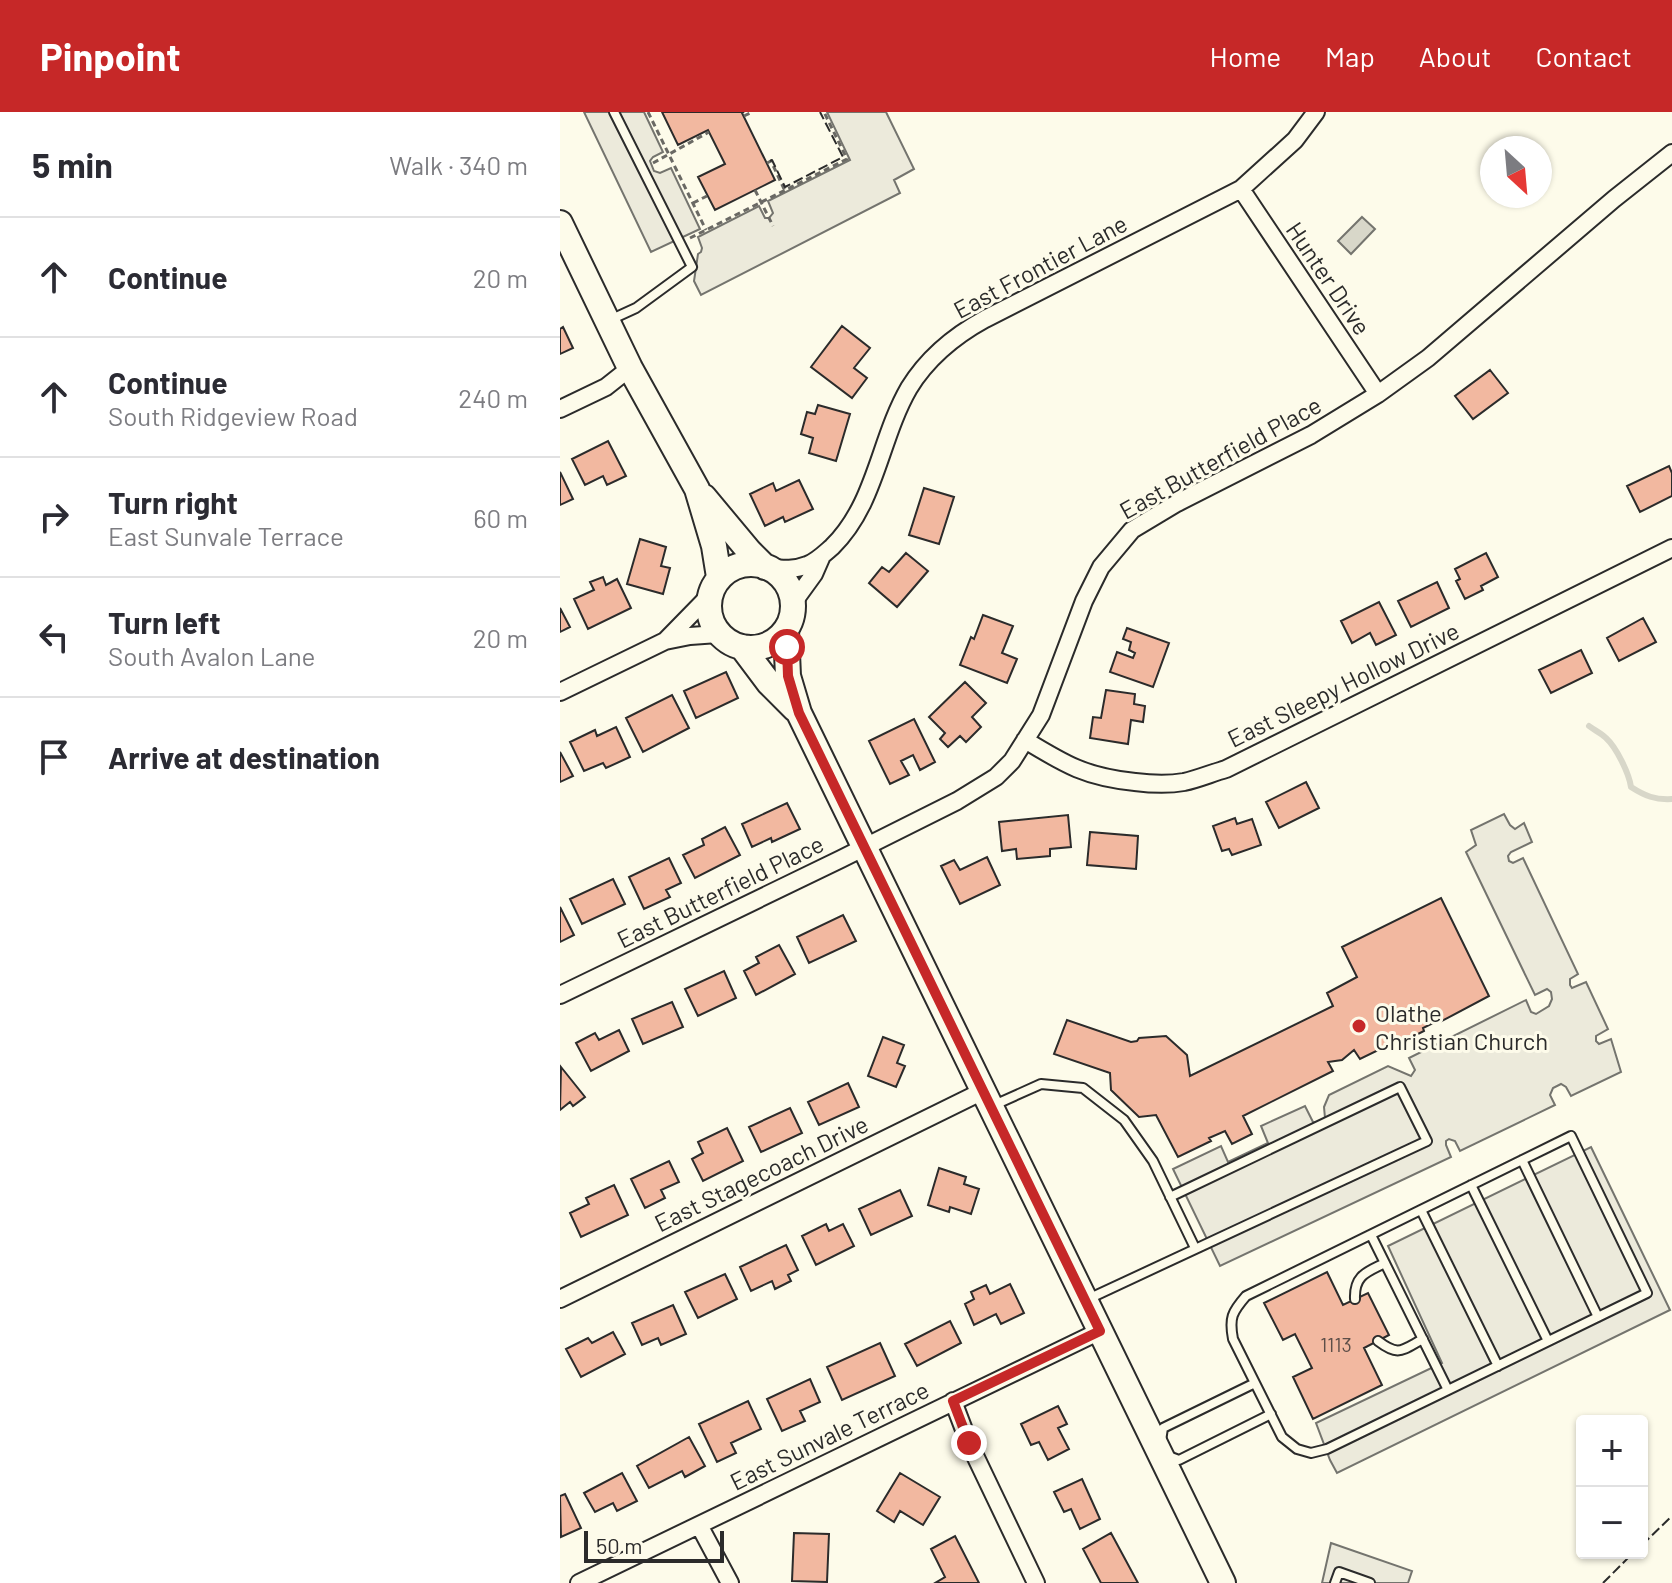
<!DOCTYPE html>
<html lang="en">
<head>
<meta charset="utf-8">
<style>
  body { margin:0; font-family:Barlow,sans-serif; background:#f7f7f7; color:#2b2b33 }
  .controls { position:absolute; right:24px; bottom:24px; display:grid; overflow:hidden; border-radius:8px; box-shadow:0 2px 6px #0004 }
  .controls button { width:72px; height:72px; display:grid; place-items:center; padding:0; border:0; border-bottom:2px solid #e1e1e2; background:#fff; color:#2b2b33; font:40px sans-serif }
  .compass { position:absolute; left:920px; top:24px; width:72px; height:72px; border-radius:50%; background:#fff; box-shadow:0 2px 6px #0004; rotate:154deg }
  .scale { position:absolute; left:24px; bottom:20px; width:140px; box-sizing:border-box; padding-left:8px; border:4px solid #2b2b2b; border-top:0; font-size:22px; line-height:28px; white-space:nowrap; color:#2b2b2b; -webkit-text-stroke:6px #fdfbea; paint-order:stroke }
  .stop { position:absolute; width:24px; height:24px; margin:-18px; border:6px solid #c62828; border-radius:50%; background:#fff }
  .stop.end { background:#c62828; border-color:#fff; box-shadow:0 2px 8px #0008 }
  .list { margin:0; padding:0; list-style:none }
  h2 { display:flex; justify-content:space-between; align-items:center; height:104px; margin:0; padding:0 32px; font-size:34px }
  h2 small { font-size:26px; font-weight:400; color:#7c7c81 }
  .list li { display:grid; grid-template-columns:52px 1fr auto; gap:24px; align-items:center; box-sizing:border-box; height:120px; padding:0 32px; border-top:2px solid #e1e1e2 }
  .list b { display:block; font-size:30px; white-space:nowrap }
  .list p { margin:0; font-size:26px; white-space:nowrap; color:#7c7c81 }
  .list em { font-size:26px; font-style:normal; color:#7c7c81 }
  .icon { flex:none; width:44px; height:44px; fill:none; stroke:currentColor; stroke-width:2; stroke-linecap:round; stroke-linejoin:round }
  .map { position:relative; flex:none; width:1112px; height:1471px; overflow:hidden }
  header { display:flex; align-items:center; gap:48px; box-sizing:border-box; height:112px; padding:0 40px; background:#c62828; color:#fff }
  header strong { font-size:38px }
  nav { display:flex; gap:44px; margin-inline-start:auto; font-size:28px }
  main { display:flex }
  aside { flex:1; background:#fff }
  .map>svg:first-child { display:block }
  .parking { fill:#eceadb; stroke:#74746e; stroke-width:2 }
  .water { fill:#d8d7c9; stroke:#74746e; stroke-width:2 }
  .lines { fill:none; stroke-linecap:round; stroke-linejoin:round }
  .stream { stroke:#d8d7c9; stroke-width:6 }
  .building { fill:#f2b8a0; stroke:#2b2b2b; stroke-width:2 }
  .lane-casing { stroke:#2b2b2b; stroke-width:12 }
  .street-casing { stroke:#2b2b2b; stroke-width:20 }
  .secondary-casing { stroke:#2b2b2b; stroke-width:28 }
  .path { stroke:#6a6964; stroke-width:3; stroke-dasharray:6 4; stroke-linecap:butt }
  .lane { stroke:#fdfbea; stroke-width:8 }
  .street { stroke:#fdfbea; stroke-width:16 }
  .secondary { stroke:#fdfbea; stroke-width:24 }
  .fence { stroke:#2b2b2b; stroke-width:2; stroke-dasharray:10 4; stroke-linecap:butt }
  .route { stroke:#c62828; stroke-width:10 }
  .poi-dot { fill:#c62828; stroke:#fdfbea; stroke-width:3 }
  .labels { text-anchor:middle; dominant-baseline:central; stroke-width:6; stroke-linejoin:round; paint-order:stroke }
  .number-label { font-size:20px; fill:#5d4e48 }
  .street-label { font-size:24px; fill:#2b2b2b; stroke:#fdfbea }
  .poi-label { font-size:24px; fill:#2b2b2b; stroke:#fdfbea; text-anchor:start }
</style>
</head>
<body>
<header>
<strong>Pinpoint</strong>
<nav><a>Home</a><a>Map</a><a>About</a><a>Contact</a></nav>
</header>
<main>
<aside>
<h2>5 min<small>Walk · 340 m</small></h2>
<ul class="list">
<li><svg class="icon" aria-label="ahead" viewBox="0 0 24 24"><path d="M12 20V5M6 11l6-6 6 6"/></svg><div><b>Continue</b></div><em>20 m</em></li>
<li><svg class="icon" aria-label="ahead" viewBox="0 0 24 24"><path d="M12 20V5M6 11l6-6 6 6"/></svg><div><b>Continue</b><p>South Ridgeview Road</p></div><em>240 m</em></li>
<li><svg class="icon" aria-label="right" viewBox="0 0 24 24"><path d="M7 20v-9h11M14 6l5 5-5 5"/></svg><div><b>Turn right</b><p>East Sunvale Terrace</p></div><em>60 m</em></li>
<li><svg class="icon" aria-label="left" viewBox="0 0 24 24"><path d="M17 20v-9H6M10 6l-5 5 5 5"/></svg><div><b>Turn left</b><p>South Avalon Lane</p></div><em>20 m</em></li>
<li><svg class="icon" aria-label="arrive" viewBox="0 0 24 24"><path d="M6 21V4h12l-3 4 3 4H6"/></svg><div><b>Arrive at destination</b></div></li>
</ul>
</aside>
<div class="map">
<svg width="1112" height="1471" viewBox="0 0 1112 1471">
  <rect width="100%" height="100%" fill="#fdfbea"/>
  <!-- parking -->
  <path class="parking" d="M24 0H84L103 40 93 45 90 49 94 59 100 61 111 56 140 117 91 140Z
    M267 0H326L354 57 334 68 340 81 141 183 134 169 138 142 141 140 142 136 138 125 199 94 205 106H209L213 101 208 89 290 48Z
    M944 702 950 713 955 717 964 711 972 730 951 740 948 744 949 749 953 751 963 746 1018 862 1010 867V873L1012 876 1026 870 1048 917 1036 924V929L1039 932 1051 927 1061 960 1011 984 1006 975 1001 972 993 976 990 983 995 993 900 1039 895 1029 889 1027 886 1029V1033L891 1045 660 1154 613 1057 661 1034 668 1050 708 1031 701 1014 745 994 753 1010 761 1011 765 1006 764 995 769 983 828 954 851 964 855 958 849 946 966 888 971 900 976 902 989 894 992 887 991 880 987 877 975 883 906 740 916 733 911 718Z
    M1031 1035 1110 1198 777 1361 770 1348 756 1311 882 1251 828 1134Z
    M771 1431 852 1459 848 1471H762Z"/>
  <!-- water -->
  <path class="water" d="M802 105 815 117 791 142 778 129Z"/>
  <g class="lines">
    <!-- stream -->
    <path class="stream" d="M1029 614C1034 618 1041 621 1046 626 1056 635 1069 661 1071 675 1085 684 1095 688 1112 687"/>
  </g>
  <!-- building -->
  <path class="building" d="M102 0H184L182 1 215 68 155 98 138 65 165 52 148 18 118 33Z
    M282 214 310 236 294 256 307 266 292 286 251 255Z
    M3 215 13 236 0 242V217Z
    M930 258 948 281 913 307 895 284Z
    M258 293 290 302 276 349 249 341 253 326 241 322 247 300 255 302Z
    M48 329 66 364 47 373 43 364 25 373 12 347Z
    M1109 354 1112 361V384L1080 400 1067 374Z
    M0 360 13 387 0 393Z
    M239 368 253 397 225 410 223 405 205 414 190 382 213 371 216 379Z
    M364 376 394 385 379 432 349 423Z
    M80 427 106 435 101 454 110 456 103 482 67 472Z
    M346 441 368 459 337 495 309 471 322 455 329 460Z
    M926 441 938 465 921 474 923 478 905 487 896 469 900 467 895 457Z
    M43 465 46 473 57 467 71 496 28 517 14 487 34 478 30 470Z
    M877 470 889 496 851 515 838 489Z
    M819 490 836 523 816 533 810 521 792 531 781 509Z
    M0 496 10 515 0 520Z
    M423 503 453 514 442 541 457 547 447 571 400 553 411 525 414 527Z
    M1083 506 1096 530 1059 549 1047 526Z
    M567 516 609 531 593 575 550 560 557 540 573 546 575 541 569 538 571 530 563 527Z
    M1021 538 1032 561 991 581 979 558Z
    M166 560 178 586 136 606 124 579Z
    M405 570 426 591 412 605 421 615 406 630 400 624 388 635 380 627 385 621 369 605Z
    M546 578 575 582 574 592 585 594 583 610 571 608 568 632 530 626 533 605 541 606Z
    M112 583 129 616 83 640 66 606Z
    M354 607 375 650 360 658 353 643 341 649 349 663 330 672 309 629Z
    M56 615 70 645 46 656 43 651 24 659 10 630 35 618 37 624Z
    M0 640 13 664 0 670Z
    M746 670 759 696 719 716 706 690Z
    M227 691 240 717 212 730 211 726 192 735 182 712Z
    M508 703 511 735 490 737V744L457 747 456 737 442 739 439 710Z
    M675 706 677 712 692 707 701 733 672 743 669 737 662 739 653 714Z
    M165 715 180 743 135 766 123 743 144 733 142 727Z
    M530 720 578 724 576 757 527 753Z
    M427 745 440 773 400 792 381 754 394 748 400 758Z
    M109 746 121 771 106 778 110 785 84 797 69 765Z
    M53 767 65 792 22 812 10 787Z
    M881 786 929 884 880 910 879 908 863 916 864 919 846 928 845 925 800 947 794 938 782 948 768 950 773 959 683 1004 692 1022 672 1032 665 1019 649 1026 651 1029 618 1045 596 1003 579 1005 551 978 550 961 494 942 507 908 571 930 577 929 579 926 606 924 627 943 630 964 773 894 767 881 797 865 782 835Z
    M0 795 14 823 0 830Z
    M283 803 296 829 249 851 237 825Z
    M219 833 235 862 196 883 184 859 199 851 196 845Z
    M164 859 176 886 138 904 125 877Z
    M112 890 123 915 83 932 72 907Z
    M59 918 69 939 31 959 16 931 35 921 39 928Z
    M323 925 344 933 337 951 345 954 336 975 308 964Z
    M1 955 25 985 13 994 10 990 0 998Z
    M288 971 299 995 259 1013 248 990Z
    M230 996 242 1021 201 1040 189 1015Z
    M167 1016 183 1049 143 1069 132 1047 143 1041 138 1030Z
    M109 1049 119 1070 101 1078 105 1086 85 1096 71 1067Z
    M379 1056 406 1065 404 1072 419 1077 411 1102 390 1095 389 1100 368 1093Z
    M54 1073 68 1103 21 1125 10 1101 29 1092 26 1086Z
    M340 1078 352 1104 311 1123 299 1097Z
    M266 1112 269 1119 283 1112 294 1134 256 1153 242 1124Z
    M226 1133 238 1158 228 1163 231 1169 215 1177 212 1169 191 1179 180 1155Z
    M767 1160 783 1193 808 1181 829 1223 804 1236 822 1273 753 1307 733 1265 752 1256 735 1222 723 1228 704 1191Z
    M165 1162 177 1187 138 1206 125 1180Z
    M450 1172 464 1201 441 1212 436 1202 414 1213 405 1192 414 1187 411 1180 426 1173 430 1182Z
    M113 1193 126 1222 101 1233 98 1226 82 1233 72 1211Z
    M390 1209 401 1231 357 1254 345 1232Z
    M53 1220 65 1242 21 1265 6 1237 28 1226 32 1231Z
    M320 1231 335 1264 282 1288 267 1255Z
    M250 1267 260 1290 240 1299 245 1309 222 1319 207 1287Z
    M188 1289 201 1317 171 1331 176 1341 157 1350 139 1312Z
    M498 1294 507 1312 498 1316 509 1337 488 1348 479 1330 471 1333 461 1312Z
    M129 1325 145 1354 125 1365 122 1359 89 1376 77 1354Z
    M62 1361 77 1389 57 1399 53 1391 35 1400 24 1381Z
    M340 1361 380 1385 363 1413 340 1399 334 1410 317 1399Z
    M522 1367 540 1407 520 1417 511 1397 504 1400 494 1380Z
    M5 1382 21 1416 1 1425 0 1384Z
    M234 1421 269 1422 267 1470 232 1469Z
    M551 1421 578 1471H541L523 1437Z
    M395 1424 419 1471H375L385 1465 371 1437Z"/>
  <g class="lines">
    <!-- lane casing -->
    <g class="lane-casing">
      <path id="lane" d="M52 207 76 196 132 155 54 0
        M432 994 481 972 523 976 564 1008 593 1049 635 1136
        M1011 1024 1087 1181 767 1337 751 1341 737 1337 722 1325 673 1227C669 1206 672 1200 686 1184Z
        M962 1048 1038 1205
        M911 1073 988 1229
        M861 1098 938 1254
        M811 1123 888 1278
        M795 1187C794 1163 807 1160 825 1151
        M526 1188 867 1029 840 975 610 1085
        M818 1229C839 1245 842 1238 863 1227
        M601 1329 603 1316 695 1271
        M608 1344 619 1348 711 1302
        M775 1471 779 1460 810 1471"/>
    </g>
    <!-- street casing -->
    <g class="street-casing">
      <path id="street" d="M681 77 818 282
        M0 297 46 275 70 256
        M211 456C223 457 235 458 247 453 256 450 264 442 272 435 316 392 319 328 349 276 368 245 394 224 425 207L681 77 735 28 756 0
        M233 491 254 462 261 446
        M105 529 148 485
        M0 580 105 529 130 524 158 522
        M465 628C506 653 526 665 575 670 591 672 607 673 624 670 638 667 652 661 666 657L1112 436
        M0 883 281 747 397 689 436 665 452 649 481 603 524 489 541 455 572 418 617 391 751 323 818 282 868 246 1054 87 1112 41
        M0 1187 423 979
        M393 1289 409 1331 476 1471
        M139 1413 170 1471
        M19 1471 540 1219"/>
    </g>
    <!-- secondary casing -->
    <g class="secondary-casing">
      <path id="secondary" d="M0 111 70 256 137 377 154 434 159 465
        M144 385 189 439 205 455
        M149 494a42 42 0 1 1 84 0a42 42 0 1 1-84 0Z
        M226 518 228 564 239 601 663 1471
        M182 535 209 571 235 597"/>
    </g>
    <!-- path -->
    <path class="path" d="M88 0 146 118
      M184 4 192 0
      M93 51 149 20
      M207 51 211 49 225 79
      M195 78 213 114
      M133 91 147 84
      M130 126 287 47 264 0"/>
    <!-- lane -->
    <use href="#lane" class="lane"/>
    <!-- street -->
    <use href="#street" class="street"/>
    <!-- secondary -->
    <use href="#secondary" class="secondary"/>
    <!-- fence -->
    <path class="fence" d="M210 49 212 48 225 75 283 45 260 0
      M1082 1433 1112 1404
      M1043 1471 1073 1441"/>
  </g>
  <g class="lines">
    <!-- route -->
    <path class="route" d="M227 535 228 564 239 601 540 1219 393 1289 409 1331"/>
  </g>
  <!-- markers -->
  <circle class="poi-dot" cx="799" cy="914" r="8"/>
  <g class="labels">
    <!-- number labels -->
    <g class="number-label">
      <text x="776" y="1232">1113</text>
    </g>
    <!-- street labels -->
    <g class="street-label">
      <text transform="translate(480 154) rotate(-28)">East Frontier Lane</text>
      <text transform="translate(769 166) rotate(56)">Hunter Drive</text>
      <text transform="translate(660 345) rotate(-29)">East Butterfield Place</text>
      <text transform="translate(783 572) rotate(-26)">East Sleepy Hollow Drive</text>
      <text transform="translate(160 779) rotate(-26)">East Butterfield Place</text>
      <text transform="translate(201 1061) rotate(-26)">East Stagecoach Drive</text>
      <text transform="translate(269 1323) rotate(-26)">East Sunvale Terrace</text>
    </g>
    <!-- poi labels -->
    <g class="poi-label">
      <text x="815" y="900">Olathe<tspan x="815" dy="28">Christian Church</tspan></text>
    </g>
  </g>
</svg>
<div class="controls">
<button>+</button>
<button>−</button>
</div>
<svg class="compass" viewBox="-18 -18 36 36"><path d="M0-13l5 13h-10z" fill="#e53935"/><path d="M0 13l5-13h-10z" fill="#7c7c81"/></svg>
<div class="scale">50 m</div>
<div class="stop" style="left:227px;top:535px"></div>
<div class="stop end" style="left:409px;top:1331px"></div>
</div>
</main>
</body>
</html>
